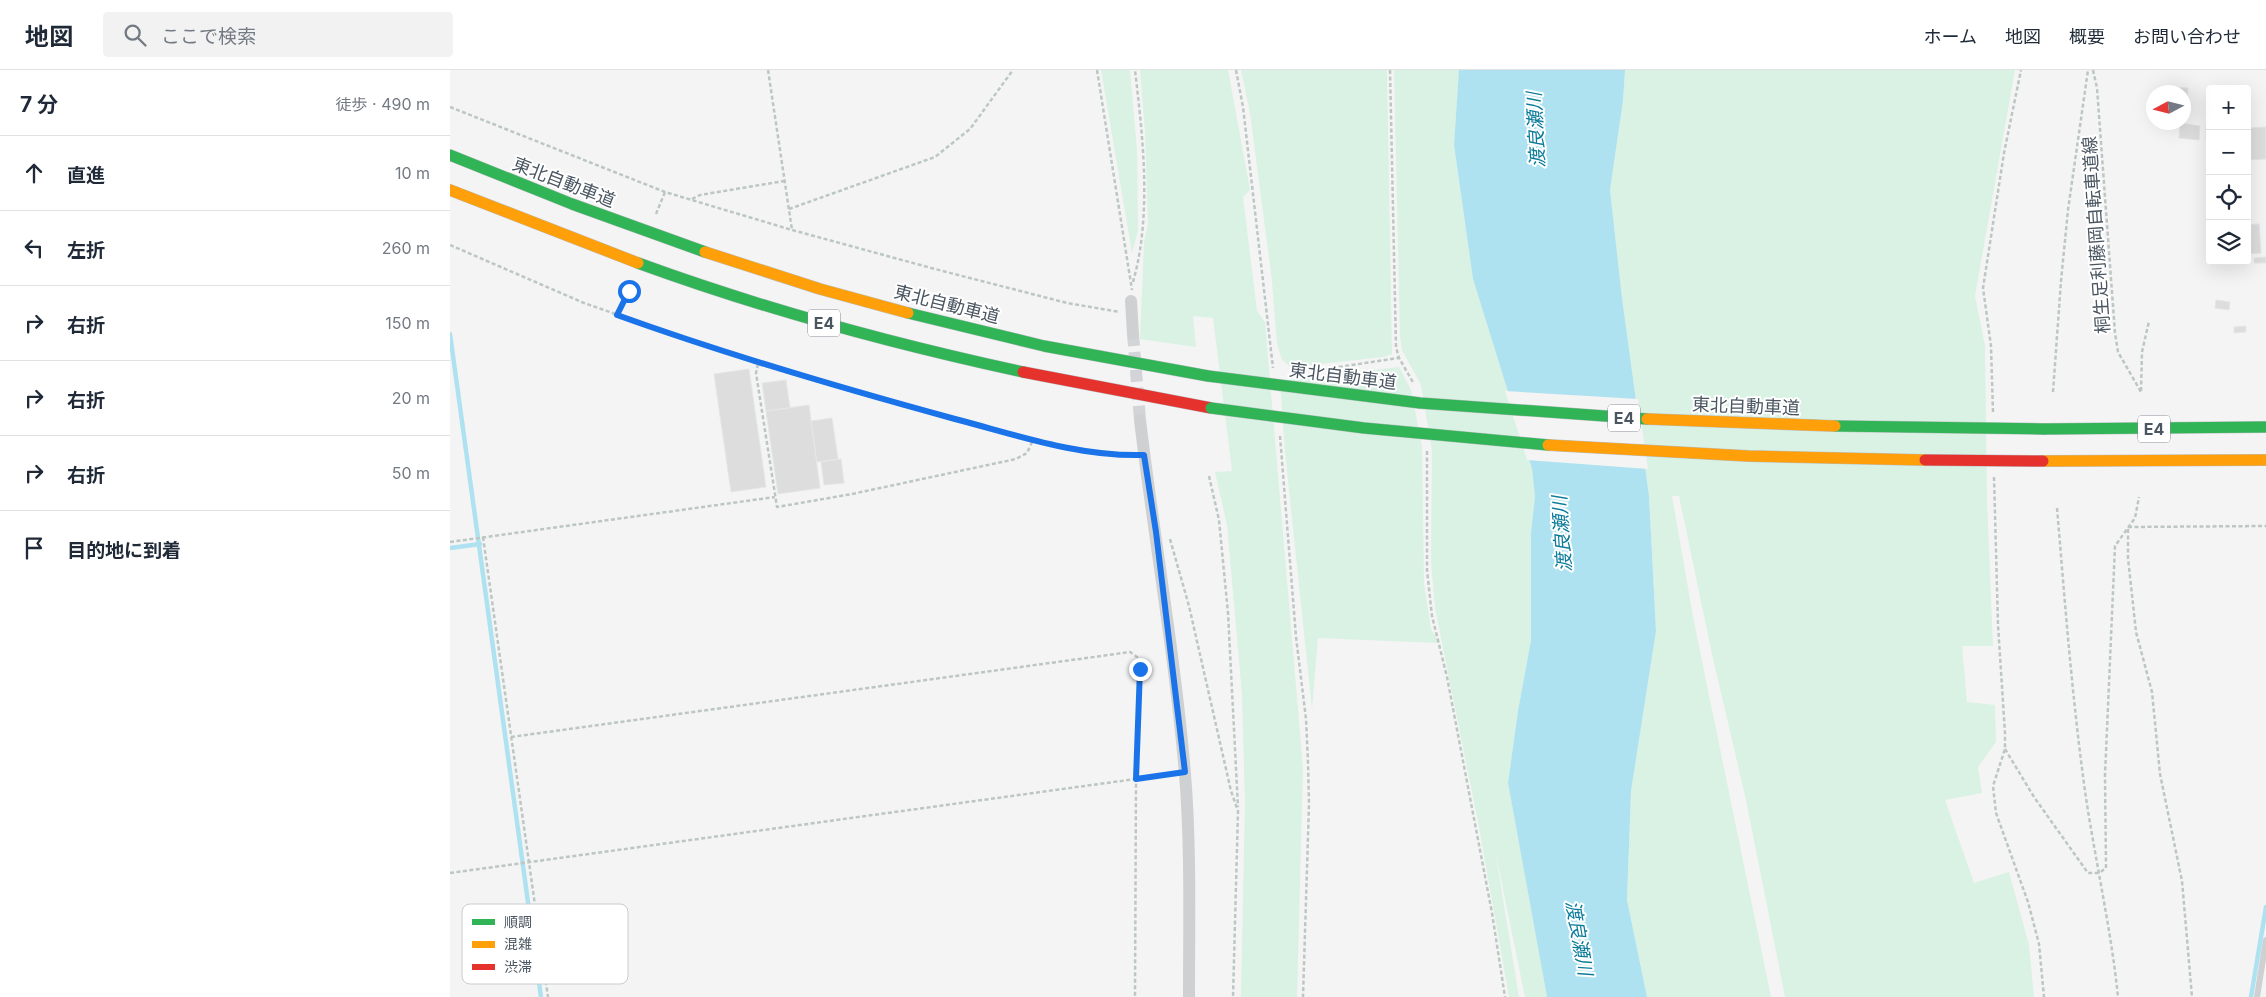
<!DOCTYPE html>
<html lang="ja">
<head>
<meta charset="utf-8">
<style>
  body { margin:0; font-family:Inter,"Noto Sans JP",sans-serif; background:#f2f2f3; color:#1f2937 }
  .controls { position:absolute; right:15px; top:15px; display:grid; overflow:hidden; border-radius:5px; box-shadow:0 5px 20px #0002 }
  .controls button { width:45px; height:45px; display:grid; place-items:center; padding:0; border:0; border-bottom:1px solid #e0e1e3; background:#fff; color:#1f2937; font:25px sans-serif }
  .compass { position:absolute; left:1696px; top:15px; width:45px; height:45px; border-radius:50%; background:#fff; box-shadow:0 5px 20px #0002; rotate:263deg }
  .stop { position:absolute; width:15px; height:15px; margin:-11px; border:4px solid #1a73e8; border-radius:50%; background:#fff }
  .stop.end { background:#1a73e8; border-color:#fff; box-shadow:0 1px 5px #0008 }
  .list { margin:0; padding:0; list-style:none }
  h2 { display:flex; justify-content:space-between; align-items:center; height:65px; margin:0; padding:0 20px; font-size:21px }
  h2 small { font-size:16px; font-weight:400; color:#747a83 }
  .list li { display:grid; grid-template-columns:32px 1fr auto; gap:15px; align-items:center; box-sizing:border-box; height:75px; padding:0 20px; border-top:1px solid #e0e1e3 }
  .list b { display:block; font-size:19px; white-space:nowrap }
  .list em { font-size:16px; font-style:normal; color:#747a83 }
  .icon { flex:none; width:28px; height:28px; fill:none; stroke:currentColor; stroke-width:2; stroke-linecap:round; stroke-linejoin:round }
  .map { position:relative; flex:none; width:1816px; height:927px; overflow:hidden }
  header { display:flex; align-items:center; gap:30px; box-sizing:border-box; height:70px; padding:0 25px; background:#fff; border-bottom:1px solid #e0e1e3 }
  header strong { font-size:24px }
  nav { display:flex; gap:28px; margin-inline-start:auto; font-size:18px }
  .search { width:350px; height:45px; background:#f2f2f3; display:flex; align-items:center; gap:12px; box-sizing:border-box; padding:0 18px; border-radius:5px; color:#747a83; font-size:19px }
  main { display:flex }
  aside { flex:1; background:#fff }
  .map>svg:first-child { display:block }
  .green { fill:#d9f2e3 }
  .water { fill:#aee2f0 }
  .pier { fill:#f4f4f4 }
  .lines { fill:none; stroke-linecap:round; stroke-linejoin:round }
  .stream { stroke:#aee2f0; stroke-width:4.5 }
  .building { fill:#ddddde; stroke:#e5e6e7 }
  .street-tunnel { stroke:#d2d4d7; stroke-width:12; stroke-dasharray:12 6; stroke-linecap:butt }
  .fast-casing { stroke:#b9bec3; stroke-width:12 }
  .slow-casing { stroke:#b9bec3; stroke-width:12 }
  .jam-casing { stroke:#b9bec3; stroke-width:12 }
  .path { stroke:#bcc7c4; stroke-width:2.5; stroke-dasharray:4 2.5; stroke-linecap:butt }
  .lane { stroke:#ced0d2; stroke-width:6 }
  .street { stroke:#ced0d2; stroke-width:12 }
  .fast { stroke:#30b455; stroke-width:11 }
  .slow { stroke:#ff9f0a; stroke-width:11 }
  .jam { stroke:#e5322d; stroke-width:11 }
  .fast-bridge-casing { stroke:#b9bec3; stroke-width:12; stroke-linecap:butt }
  .slow-bridge-casing { stroke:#b9bec3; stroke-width:12; stroke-linecap:butt }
  .jam-bridge-casing { stroke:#b9bec3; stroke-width:12; stroke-linecap:butt }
  .fast-bridge { stroke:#30b455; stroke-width:11 }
  .slow-bridge { stroke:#ff9f0a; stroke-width:11 }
  .jam-bridge { stroke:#e5322d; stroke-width:11 }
  .route { stroke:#1a73e8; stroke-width:6 }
  .labels { text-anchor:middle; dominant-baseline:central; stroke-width:4; stroke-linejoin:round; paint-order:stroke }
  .shield { fill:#fff; stroke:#808990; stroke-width:1 }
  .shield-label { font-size:16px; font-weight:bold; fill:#4a5661 }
  .street-label { font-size:18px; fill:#4a5661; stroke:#fff }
  .water-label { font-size:19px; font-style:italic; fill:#0c7c9b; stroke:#fff }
  .key { fill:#fff; stroke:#c9ccd0; stroke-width:1 }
  .key-label { font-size:14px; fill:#4a5661 }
</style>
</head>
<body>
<header>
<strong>地図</strong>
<div class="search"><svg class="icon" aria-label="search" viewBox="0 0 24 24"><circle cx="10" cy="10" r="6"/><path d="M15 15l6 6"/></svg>ここで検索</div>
<nav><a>ホーム</a><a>地図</a><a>概要</a><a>お問い合わせ</a></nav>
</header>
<main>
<aside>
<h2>7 分<small>徒歩 · 490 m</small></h2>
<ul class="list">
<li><svg class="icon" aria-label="ahead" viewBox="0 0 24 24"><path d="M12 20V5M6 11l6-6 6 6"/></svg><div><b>直進</b></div><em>10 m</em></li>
<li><svg class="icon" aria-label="left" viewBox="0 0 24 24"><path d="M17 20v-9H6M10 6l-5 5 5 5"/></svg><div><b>左折</b></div><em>260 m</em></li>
<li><svg class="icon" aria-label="right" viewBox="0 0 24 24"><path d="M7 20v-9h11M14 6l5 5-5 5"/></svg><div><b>右折</b></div><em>150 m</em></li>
<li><svg class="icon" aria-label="right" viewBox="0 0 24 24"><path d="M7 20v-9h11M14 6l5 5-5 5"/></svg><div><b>右折</b></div><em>20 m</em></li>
<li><svg class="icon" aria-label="right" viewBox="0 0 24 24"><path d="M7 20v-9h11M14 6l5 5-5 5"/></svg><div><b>右折</b></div><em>50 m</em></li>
<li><svg class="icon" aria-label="arrive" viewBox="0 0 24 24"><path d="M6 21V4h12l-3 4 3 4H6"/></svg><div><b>目的地に到着</b></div></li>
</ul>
</aside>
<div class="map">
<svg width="1816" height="927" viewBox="0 0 1816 927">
  <rect width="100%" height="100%" fill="#f4f4f4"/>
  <!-- green -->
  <path class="green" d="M651 0H680L687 80 688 161 682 183Z
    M690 0H778L800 120 793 127 807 241 815 252 853 698 847 927H791L795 733 792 624 777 455 765 402 782 401 763 248 743 246 746 277 690 269 694 172 698 154 695 62Z
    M791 0H937L942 284 934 287 841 297 832 290 827 274 822 211 800 43Z
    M944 0H1009L1004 75 1023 209 1082 399 1085 426 1081 463V570L1068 641 1058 713 1097 927H1075L1045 780 1069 927H1059L1029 757 985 538 981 491 982 381 971 315 952 280 950 266Z
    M1175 0H1565L1525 226 1535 276 1537 432 1543 576H1512L1517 632 1545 635 1546 672 1528 697 1532 723 1495 730 1524 813 1559 802 1579 875 1584 927H1335L1296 730 1262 584 1229 426H1222L1244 552 1321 927H1197L1177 830 1181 721 1206 561 1199 426 1172 228 1160 120 1173 31Z
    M949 297 961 320 972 376 974 514 981 559 989 573 868 568 862 639 835 382 830 311Z"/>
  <!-- water -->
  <path class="water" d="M1009 0H1175L1173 31 1160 120 1172 228 1199 426 1206 561 1181 721 1177 830 1197 927H1097L1058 713 1068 641 1081 570V463L1085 426 1082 399 1023 209 1004 75Z"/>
  <!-- pier -->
  <path class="pier" d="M1055 321 1188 329 1198 399 1077 390Z"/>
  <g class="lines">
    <!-- stream -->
    <path class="stream" d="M0 264 91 927
      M0 478 30 474
      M1801 927 1816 837"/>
  </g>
  <!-- building -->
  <path class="building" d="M1719 17 1738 18 1736 47H1734V22H1718Z
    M1730 53 1750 56 1749 70 1729 68Z
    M1756 54H1760V69H1756Z
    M1816 57V89L1797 90V58Z
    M1809 154 1811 183 1797 184V155Z
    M1816 187V193H1804V188Z
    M1766 230 1780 232 1779 240 1765 238Z
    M1796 256V262L1784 263V257Z
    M299 299 316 417 281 422 264 304Z
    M336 310 340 338 316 341 312 313Z
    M359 335 370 418 328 424 316 341Z
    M382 348 388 389 367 392 361 351Z
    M391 389 394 413 374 415 371 392Z"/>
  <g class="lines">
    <!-- street-tunnel -->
    <path class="street-tunnel" d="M683 264 690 350"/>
    <!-- fast casing -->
    <g class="fast-casing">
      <path id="fast" d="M0 85 122 134 255 182
        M188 193C314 239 443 274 573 302
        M458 243 594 276 758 306
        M1593 359 1816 357"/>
    </g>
    <!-- slow casing -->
    <g class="slow-casing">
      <path id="slow" d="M0 120 188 193
        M255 182 370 219 458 243
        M1593 391 1816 390"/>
    </g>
    <!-- jam casing -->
    <g class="jam-casing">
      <path id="jam" d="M573 302 761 338"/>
    </g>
    <!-- path -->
    <path class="path" d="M318 0 342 160
      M647 0 682 220
      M786 0 793 37 823 298
      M940 0 946 277 949 288 964 314
      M1643 0 1647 18 1665 263 1668 282 1691 322
      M0 37 215 122 342 160 485 199 617 233 670 242
      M242 129 250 125 334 111
      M339 139 485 87 520 59 563 0
      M206 144 215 122
      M0 175 134 233 308 294 414 325 630 382 682 385
      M683 212C702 145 693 69 685 0
      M167 245 179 221
      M308 294 306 303 327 437 402 424 566 389 577 383 583 370
      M863 301 948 288
      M1691 321 1692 282 1699 251
      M1603 322 1611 211 1618 140 1638 0
      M1543 342 1541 276 1533 218 1554 83 1571 0
      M830 366 846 567 856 649 858 692 859 734 853 927
      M977 381V500L982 546 997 607 1042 843 1055 927
      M759 406 769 450 778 543 788 737
      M1544 407 1548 555 1555 663V679L1543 716 1546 743 1578 832 1589 874 1594 927
      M1607 438C1615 533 1622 627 1635 721 1645 790 1661 858 1668 927
      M1678 457 1816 456
      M1678 459V488L1686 562 1702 622 1710 704 1732 811 1742 927
      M33 467 98 927
      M720 469 739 536 781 721 788 741 783 927
      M0 472 325 427
      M61 667 680 582 687 587 690 599 686 709 685 927
      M1555 679 1584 727 1638 803H1649L1656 798 1655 705 1665 476 1685 448 1689 427
      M0 803 722 704"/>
    <!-- lane -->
    <path class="lane" d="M1807 927 1816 870"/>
    <!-- street -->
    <path class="street" d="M681 231 683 264
      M690 350C704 468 725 585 735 704 741 778 739 852 739 927"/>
    <!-- fast -->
    <use href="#fast" class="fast"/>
    <!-- slow -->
    <use href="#slow" class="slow"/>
    <!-- jam -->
    <use href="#jam" class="jam"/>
    <!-- fast-bridge casing -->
    <g class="fast-bridge-casing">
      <path id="fast-bridge" d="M758 306 970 333 1197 349
        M761 338 914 358 1098 375
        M1385 356 1593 359"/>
    </g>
    <!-- slow-bridge casing -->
    <g class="slow-bridge-casing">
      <path id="slow-bridge" d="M1197 349 1385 356
        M1098 375 1298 386 1475 390"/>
    </g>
    <!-- jam-bridge casing -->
    <g class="jam-bridge-casing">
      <path id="jam-bridge" d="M1475 390 1593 391"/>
    </g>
    <!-- fast-bridge -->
    <use href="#fast-bridge" class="fast-bridge"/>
    <!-- slow-bridge -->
    <use href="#slow-bridge" class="slow-bridge"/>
    <!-- jam-bridge -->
    <use href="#jam-bridge" class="jam-bridge"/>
  </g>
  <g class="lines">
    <!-- route -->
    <path class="route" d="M179 221 167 245C278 285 391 318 505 349 567 365 629 387 694 385L706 462 735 702 686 709 690 599"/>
  </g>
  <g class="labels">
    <!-- shield labels -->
    <g class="shield">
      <rect x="358" y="239.5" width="32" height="27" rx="4"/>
      <rect x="1158" y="334.5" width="32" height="27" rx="4"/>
      <rect x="1688" y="345.5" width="32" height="27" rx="4"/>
    </g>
    <g class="shield-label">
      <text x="374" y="253">E4</text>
      <text x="1174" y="348">E4</text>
      <text x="1704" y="359">E4</text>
    </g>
    <!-- street labels -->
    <g class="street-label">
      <text transform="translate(114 112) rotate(21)">東北自動車道</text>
      <text transform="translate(1646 165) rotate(-94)">桐生足利藤岡自転車道線</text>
      <text transform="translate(497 234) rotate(14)">東北自動車道</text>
      <text transform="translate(893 306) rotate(7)">東北自動車道</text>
      <text transform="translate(1296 336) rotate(2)">東北自動車道</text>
    </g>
    <!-- water labels -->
    <g class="water-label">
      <text transform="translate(1086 60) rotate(-93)">渡良瀬川</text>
      <text transform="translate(1112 464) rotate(-94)">渡良瀬川</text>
      <text transform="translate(1129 868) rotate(80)">渡良瀬川</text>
    </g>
  </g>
  <!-- legend -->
  <rect x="12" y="834" width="166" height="80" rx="8" class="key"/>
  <rect x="22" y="849" width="23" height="6" fill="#30b455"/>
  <rect x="22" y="871" width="23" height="7" fill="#ff9f0a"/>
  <rect x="22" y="894" width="23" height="6" fill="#e5322d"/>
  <g class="key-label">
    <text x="54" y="857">順調</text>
    <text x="54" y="879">混雑</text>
    <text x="54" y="902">渋滞</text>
  </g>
</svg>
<div class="controls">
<button>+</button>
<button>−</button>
<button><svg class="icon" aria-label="locate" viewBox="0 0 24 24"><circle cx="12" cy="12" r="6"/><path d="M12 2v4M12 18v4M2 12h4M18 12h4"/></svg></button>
<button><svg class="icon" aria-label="layers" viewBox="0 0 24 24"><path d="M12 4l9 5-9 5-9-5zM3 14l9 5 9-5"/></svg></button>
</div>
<svg class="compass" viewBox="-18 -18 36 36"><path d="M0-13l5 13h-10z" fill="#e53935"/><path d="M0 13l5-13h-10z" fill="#747a83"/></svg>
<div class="stop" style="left:179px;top:221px"></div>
<div class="stop end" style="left:690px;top:599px"></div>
</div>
</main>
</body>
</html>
